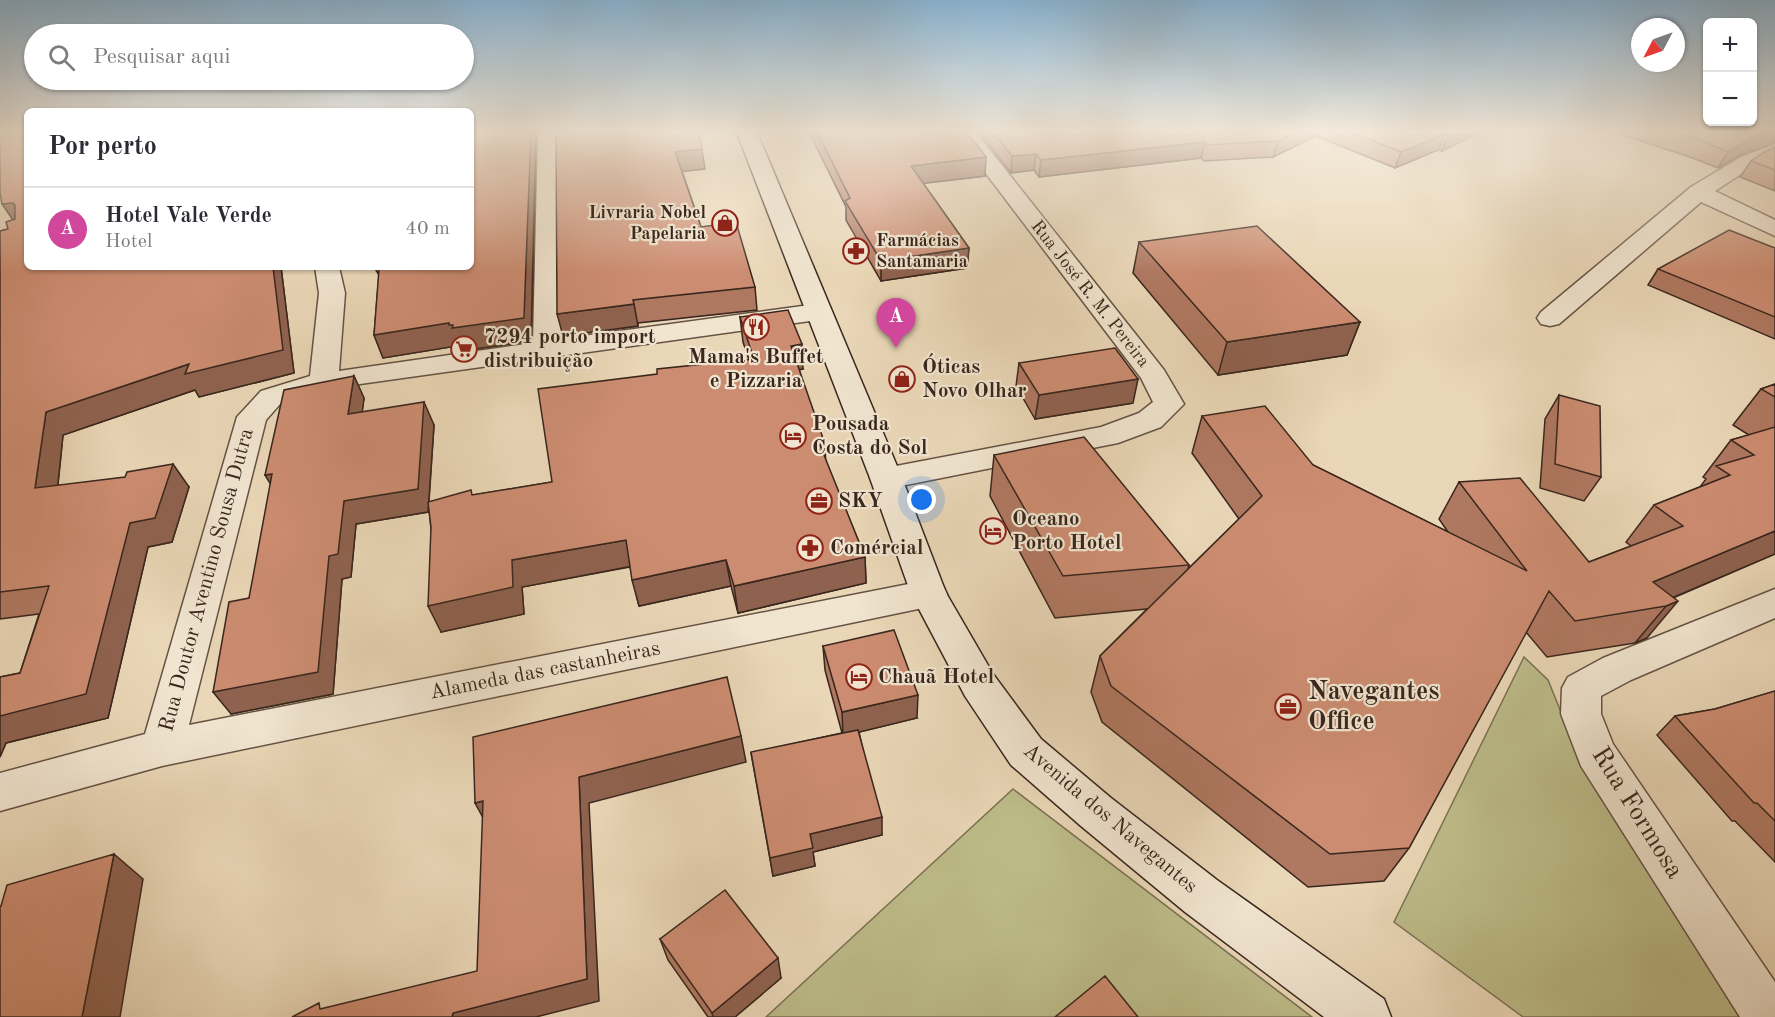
<!DOCTYPE html>
<html lang="pt">
<head>
<meta charset="utf-8">
<style>
  body { margin:0; font-family:"Old Standard TT",serif; background:#f2f2f3; color:#2b2b33 }
  .controls { position:absolute; right:18px; top:18px; display:grid; overflow:hidden; border-radius:9px; box-shadow:0 2px 4px #0004 }
  .controls button { width:54px; height:54px; display:grid; place-items:center; padding:0; border:0; border-bottom:2px solid #e1e1e2; background:#fff; color:#2b2b33; font:30px sans-serif }
  .compass { position:absolute; left:1631px; top:18px; width:54px; height:54px; border-radius:50%; background:#fff; box-shadow:0 2px 4px #0004; rotate:229deg }
  .you { position:absolute; left:922px; top:500px; width:21px; height:21px; margin:-15px; border:4px solid #fff; border-radius:50%; background:#1a73e8; box-shadow:0 0 0 9px #1a73e833 }
  .badge { display:grid; place-items:center; width:39px; height:39px; border-radius:50%; background:#2563eb; color:#fff; font-size:20px; font-weight:700 }
  .pin { position:absolute; translate:-50% -50px; filter:drop-shadow(0 2px 3px #0008) }
  .pin::after { content:''; position:absolute; top:32px; width:21px; height:18px; background:inherit; clip-path:polygon(0 0,100% 0,50% 100%) }
  .list { margin:0; padding:0; list-style:none }
  h2 { display:flex; justify-content:space-between; align-items:center; height:78px; margin:0; padding:0 24px; font-size:26px }
  h2 small { font-size:20px; font-weight:400; color:#7c7c81 }
  .list li { display:grid; grid-template-columns:39px 1fr auto; gap:18px; align-items:center; box-sizing:border-box; height:84px; padding:0 24px; border-top:2px solid #e1e1e2 }
  .list b { display:block; font-size:22px; white-space:nowrap }
  .list p { margin:0; font-size:20px; white-space:nowrap; color:#7c7c81 }
  .list em { font-size:20px; font-style:normal; color:#7c7c81 }
  .icon { flex:none; width:33px; height:33px; fill:none; stroke:currentColor; stroke-width:2; stroke-linecap:round; stroke-linejoin:round }
  .map { position:relative; flex:none; width:1775px; height:1017px; overflow:hidden }
  .search { position:absolute; background:#fff; box-shadow:0 2px 4px #0004; left:24px; top:24px; width:450px; height:66px; display:flex; align-items:center; gap:15px; box-sizing:border-box; padding:0 21px; border-radius:33px; color:#7c7c81; font-size:22px }
  .panel { position:absolute; background:#fff; box-shadow:0 2px 4px #0004; left:24px; top:108px; width:450px; height:162px; border-radius:9px }
  .map>svg:first-child { display:block }
  .green { fill:#bdbd8a; stroke:#7b7254; stroke-width:1.5 }
  .lines { fill:none; stroke-linecap:round; stroke-linejoin:round }
  .street-casing { stroke:#655244; stroke-width:3 }
  .secondary-casing { stroke:#39261d; stroke-width:3 }
  .street { fill:#f1e5d0; fill-rule:evenodd }
  .secondary { fill:#f1e5d0; fill-rule:evenodd }
  .wall { fill:#af7861; stroke:#39261d; stroke-width:1.5 }
  .shaded-wall { fill:#8f624f; stroke:#39261d; stroke-width:1.5 }
  .building { fill:#cc8c71; stroke:#39261d; stroke-width:1.5 }
  .labels { text-anchor:middle; dominant-baseline:central; stroke-width:4.5; stroke-linejoin:round; paint-order:stroke }
  .far-poi-label { font-size:18px; font-weight:bold; fill:#39261d; stroke:#f1e5d0; text-anchor:end }
  .far-street-label { font-size:18px; fill:#39261d; stroke:#f1e5d0 }
  .poi-label { font-size:21px; font-weight:bold; fill:#39261d; stroke:#f1e5d0; text-anchor:start }
  .street-label { font-size:21px; fill:#39261d; stroke:#f1e5d0 }
  .near-poi-label { font-size:26px; font-weight:bold; fill:#39261d; stroke:#f1e5d0; text-anchor:start }
  .near-street-label { font-size:26px; fill:#39261d; stroke:#f1e5d0 }
</style>
</head>
<body>
<div class="map">
<svg width="1775" height="1017" viewBox="0 0 1775 1017">
  <rect width="100%" height="100%" fill="#ead7b7"/>
  <filter id="stains"><feTurbulence type="fractalNoise" baseFrequency=".00333" numOctaves="4"/><feColorMatrix values="0 0 0 0 .2 0 0 0 0 .09 0 0 0 0 .02 0 0 0 .5 -.17"/></filter>
  <radialGradient id="worn" r=".72"><stop offset=".6" stop-color="#630" stop-opacity="0"/><stop offset="1" stop-color="#630" stop-opacity=".3"/></radialGradient>
  <!-- green -->
  <path class="green" d="M1524 657 1548 680 1582 764 1752 1017H1523L1394 922Z
    M1013 789 1312 1017H766Z"/>
  <g class="lines">
    <!-- street casing -->
    <g class="street-casing">
      <path id="street" d="M538 130H558L561 339 817 304 826 306 830 312 826 318 817 320 360 384 302 395 281 403 266 420 189 725 929 580 942 584 947 594 942 604 162 766 0 811V773L145 734 237 417 261 391 310 376 319 293 315 267H339L345 293 339 371 533 343Z
        M953 130H974L1164 370 1184 404 1161 427 1118 443 886 489 875 486 870 478 875 470 1101 427 1139 413 1153 402 1141 378Z
        M1775 144V157L1755 165 1715 191 1775 220V236L1701 202 1559 324 1550 326 1541 324 1537 318 1541 312 1691 187 1741 157Z
        M1775 589V618L1631 680 1601 696V714L1613 744 1775 982V1017H1740L1581 766 1561 714 1562 688 1568 677 1603 658Z"/>
    </g>
    <!-- secondary casing -->
    <g class="secondary-casing">
      <path id="secondary" d="M736 130H756L902 478 946 593 993 674 1041 739 1111 798 1217 880 1384 999 1391 1017H1324L1185 912 1081 826 1011 765 965 696 911 594 870 478Z"/>
    </g>
    <!-- street -->
    <use href="#street" class="street"/>
    <!-- secondary -->
    <use href="#secondary" class="secondary"/>
  </g>
  <!-- wall -->
  <path class="wall" d="M471 130H536L531 341 461 351 459 348H457L456 346 383 358 374 335 379 275 374 267H471Z
    M556 130 705 169 682 171 701 227 755 287 757 310 638 323V326L563 336Z
    M808 130H965L985 176 923 183 969 248 967 268 881 281 846 220V207Z
    M978 130H1484L1442 151 1438 150 1395 168 1316 136 1273 157 1204 161 1201 158 1039 177 1034 170 1011 173 978 131Z
    M1607 130H1775L1740 155 1718 168 1690 157Z
    M6 136 27 267H281L294 373 199 397 195 390 63 435 58 485 189 487 172 542 148 547 108 718 6 743 0 757V677L20 673 39 614 0 619V231L8 229 13 220Z
    M1775 147V191L1740 177 1751 161Z
    M1139 242 1360 322 1347 355 1218 375 1133 273Z
    M1775 248V339L1648 285 1658 269Z
    M740 317 803 369 799 370 825 459 865 557 866 583 738 613 731 586 639 606 630 567 522 587 524 614 441 632 429 509 428 512 356 524 351 577 342 579 333 694 231 714 249 598 354 376 364 398 362 412 434 425 429 502 473 495 552 482 657 374 749 360 743 342Z
    M1019 363 1133 403 1035 419 1016 386Z
    M1775 384V554L1673 598 1647 638 1635 643 1547 657 1526 632 1409 848 1384 881 1308 887 1102 722 1091 692 1100 656 1147 609 1055 618 990 496 994 455 1189 565 1188 569 1239 519 1192 453 1202 416 1313 465 1448 532 1439 519 1459 482 1589 562 1631 546 1626 542 1654 505 1700 487 1706 479 1703 477 1731 440 1749 435 1733 425 1761 389Z
    M1559 395 1601 477 1584 501 1540 488 1545 419Z
    M823 646 917 718 859 732 882 835 813 852 815 866 773 876 751 753 842 733 825 670Z
    M1775 691V862L1735 821H1732L1657 735 1675 716 1715 709Z
    M660 939 781 978 735 1017H708L668 960Z"/>
  <!-- shaded-wall -->
  <path class="shaded-wall" d="M531 130H536L531 341 461 351 459 348H457L456 346 383 358 374 335Z
    M1300 130H1318L1316 136 1273 157 1278 141Z
    M1458 130H1484L1442 151 1448 135Z
    M1775 130V143L1740 155 1718 168 1728 152 1750 139Z
    M1445 134 1438 150 1395 168 1401 152Z
    M1205 142 1201 158 1039 177 1041 160Z
    M702 149 705 169 678 172 675 152Z
    M1036 154 1034 170 1011 173 1012 156Z
    M986 157 985 176 911 185V166Z
    M13 203 27 224 17 226 2 204Z
    M969 248 967 268 881 281V261Z
    M273 267H281L294 373 199 397 195 390 63 435 55 511 35 488 46 412 189 364Z
    M634 304 638 326 563 336 557 314Z
    M1360 322 1347 355 1218 375 1227 342Z
    M802 344 803 369 793 371 791 346Z
    M354 376 364 398 359 437 348 414Z
    M1138 379 1133 403 1035 419 1039 395Z
    M424 402 434 425 428 512 356 524 351 577 342 579 333 694 231 714 213 692 329 556 344 501Z
    M825 444 826 471 820 445Z
    M173 464 189 487 172 542 148 547 108 718 6 743 0 757V716L130 523Z
    M272 474 279 498 265 475Z
    M1775 531V554L1646 609 1653 582Z
    M626 540 633 566 522 587 524 614 441 632 428 606 512 560Z
    M865 557 866 583 738 613 734 586Z
    M726 560 731 586 639 606 632 580Z
    M1678 601 1647 638 1635 643 1666 606Z
    M918 695 917 718 843 736 842 712Z
    M741 736 746 762 589 803 599 1001 536 1017H452L453 1013 587 979 579 777Z
    M483 801 489 829 475 803Z
    M882 817V835L813 852 815 866 773 876 770 858 810 834Z
    M114 854 143 879 120 1017H82Z
    M778 958 781 978 735 1017H713L712 1013Z"/>
  <!-- building -->
  <path class="building" d="M6 130H27V267H273L283 350 185 374 189 364 46 412 35 488 125 477 127 472 173 464 155 518 130 523 86 694 0 716V677L20 673 49 586 0 592V231L8 229 6 222 15 219V205L13 203 2 204 0 193V137L6 136Z
    M471 130H531L524 318 452 328 453 325H449V323L374 335 379 269 378 267H471Z
    M556 130H698L702 149 675 152 701 227 736 222 755 287 633 300 634 304 557 314Z
    M816 130H965L986 157 911 166 969 248 881 261 845 201 850 198Z
    M991 130H1300L1278 141 1207 145 1205 142 1041 160 1036 154 1012 156Z
    M1346 130H1458L1448 135 1445 134 1401 152Z
    M1666 130H1775L1750 139 1728 152 1700 140Z
    M1775 147V170L1751 161 1766 151Z
    M1257 226 1360 322 1227 342 1139 242Z
    M1729 230 1775 248V317L1658 269Z
    M788 310 802 344 791 346 825 444 820 445 865 557 734 586 726 560 632 580 626 540 512 560 513 587 428 606 431 527 428 502 471 490 472 495 552 482 538 389 657 374V369L754 359 740 317Z
    M1115 348 1138 379 1039 395 1019 363Z
    M354 376 348 414 424 402 418 489 344 501 338 554 329 556 318 672 213 692 229 602 249 598 272 474 265 475 284 390Z
    M1775 384V397L1761 389Z
    M1559 395 1600 406 1601 477 1555 464Z
    M1265 406 1313 465 1527 571 1459 482 1520 478 1589 562 1683 526 1654 505 1730 475 1716 466 1754 455 1731 440 1775 427V531L1653 582 1678 601 1666 606 1575 621 1549 591 1409 848 1330 854 1111 686 1100 656 1262 496 1202 416Z
    M1084 437 1189 565 1063 576 994 455Z
    M894 630 918 695 842 712 823 646Z
    M727 677 741 736 579 777 587 979 453 1013 452 1017H292L319 1003 320 1009 477 971 483 801 475 803 473 737Z
    M1775 691V821L1757 803H1754L1675 716 1715 709Z
    M858 730 882 817 810 834 813 848 770 858 751 752Z
    M114 854 82 1017H0V906H1L7 885Z
    M725 890 778 958 712 1013 660 939Z
    M1105 976 1138 1017H1055Z"/>
  <!-- sky -->
  <linearGradient id="sky" x2="0" y2="1"><stop stop-color="#89b5d5"/><stop offset="0.48" stop-color="#f6eddf"/><stop offset="1" stop-color="#f6eddf" stop-opacity="0"/></linearGradient>
  <rect width="1775" height="273" fill="url(#sky)"/>
  <!-- icons -->
  <defs>
    <g id="shop-ring" transform="scale(1.35)"><circle r="9.5" fill="#f1e5d0" stroke="#8f2418" stroke-width="1.5"/><path d="M-5-2.5h2.3a2.7 3.5 0 0 1 5.4 0H5L5.5 6h-11ZM-1.5-2.5h3a1.5 2.3 0 0 0-3 0Z" fill="#8f2418"/></g>
    <g id="pharmacy-ring" transform="scale(1.35)"><circle r="9.5" fill="#f1e5d0" stroke="#8f2418" stroke-width="1.5"/><path d="M-2-6h4v4h4v4h-4v4h-4v-4h-4v-4h4Z" fill="#8f2418"/></g>
    <g id="restaurant-ring" transform="scale(1.35)"><circle r="9.5" fill="#f1e5d0" stroke="#8f2418" stroke-width="1.5"/><path d="M-5-6h1v4h1v-4h1v4h1v-4h1v5L-1.5 .5V6h-2V.5L-5-1ZM5-6V6H3V1.5H1.5Q1.5-4 5-6Z" fill="#8f2418"/></g>
    <g id="supermarket-ring" transform="scale(1.35)"><circle r="9.5" fill="#f1e5d0" stroke="#8f2418" stroke-width="1.5"/><path d="M-6-5.5h2.5l.6 2H6L4.5 2H-2.5L-4.4-4H-6ZM-1.5 3.2a1.3 1.3 0 1 0 .1 0ZM3 3.2a1.3 1.3 0 1 0 .1 0Z" fill="#8f2418"/></g>
    <g id="hotel-ring" transform="scale(1.35)"><circle r="9.5" fill="#f1e5d0" stroke="#8f2418" stroke-width="1.5"/><path d="M-6-4.5h1.5V1H6V5H4.5V3h-9V5H-6ZM-4 0a1.8 1.8 0 1 1 3.6 0ZM.5 0V-2.5h3Q6-2.5 6 0Z" fill="#8f2418"/></g>
    <g id="office-ring" transform="scale(1.35)"><circle r="9.5" fill="#f1e5d0" stroke="#8f2418" stroke-width="1.5"/><path d="M-6-3h4V-5.5h4V-3h4V5H-6ZM-1-4.5V-3h2v-1.5ZM-6 0V1H6V0Z" fill="#8f2418"/></g>
  </defs>
  <g fill-rule="evenodd">
    <use href="#shop-ring" x="725" y="223"/>
    <use href="#pharmacy-ring" x="856" y="251"/>
    <use href="#restaurant-ring" x="756" y="327"/>
    <use href="#supermarket-ring" x="464" y="349"/>
    <use href="#shop-ring" x="902" y="379"/>
    <use href="#hotel-ring" x="793" y="436"/>
    <use href="#office-ring" x="819" y="501"/>
    <use href="#hotel-ring" x="993" y="531"/>
    <use href="#pharmacy-ring" x="810" y="548"/>
    <use href="#hotel-ring" x="859" y="677"/>
    <use href="#office-ring" x="1288" y="707"/>
  </g>
  <g class="labels">
    <!-- far-poi labels -->
    <g class="far-poi-label">
      <text x="706" y="213">Livraria Nobel<tspan x="706" dy="21">Papelaria</tspan></text>
      <text x="876" y="241" text-anchor="start">Farmácias<tspan x="876" dy="21">Santamaria</tspan></text>
    </g>
    <!-- far-street labels -->
    <g class="far-street-label">
      <text transform="translate(1090 294) rotate(52)">Rua José R. M. Pereira</text>
    </g>
    <!-- poi labels -->
    <g class="poi-label">
      <text x="484" y="337">7294 porto import<tspan x="484" dy="24">distribuição</tspan></text>
      <text x="756" y="357" text-anchor="middle">Mama's Buffet<tspan x="756" dy="24">e Pizzaria</tspan></text>
      <text x="922" y="367">Óticas<tspan x="922" dy="24">Novo Olhar</tspan></text>
      <text x="812" y="424">Pousada<tspan x="812" dy="24">Costa do Sol</tspan></text>
      <text x="838" y="501">SKY</text>
      <text x="1012" y="519">Oceano<tspan x="1012" dy="24">Porto Hotel</tspan></text>
      <text x="830" y="548">Comércial</text>
      <text x="878" y="677">Chauã Hotel</text>
    </g>
    <!-- street labels -->
    <g class="street-label">
      <text transform="translate(207 580) rotate(-75)">Rua Doutor Aventino Sousa Dutra</text>
      <text transform="translate(545 671) rotate(-11)">Alameda das castanheiras</text>
      <text transform="translate(1110 819) rotate(40)">Avenida dos Navegantes</text>
    </g>
    <!-- near-poi labels -->
    <g class="near-poi-label">
      <text x="1308" y="692">Navegantes<tspan x="1308" dy="30">Office</tspan></text>
    </g>
    <!-- near-street labels -->
    <g class="near-street-label">
      <text transform="translate(1637 813) rotate(58)">Rua Formosa</text>
    </g>
  </g>
  <rect width="100%" height="100%" filter="url(#stains)"/>
  <rect width="100%" height="100%" fill="url(#worn)"/>
</svg>
<div class="controls">
<button>+</button>
<button>−</button>
</div>
<svg class="compass" viewBox="-18 -18 36 36"><path d="M0-13l5 13h-10z" fill="#e53935"/><path d="M0 13l5-13h-10z" fill="#7c7c81"/></svg>
<div class="you"></div>
<div class="pin badge" style="left:896px;top:348px;background:#d1479c">A</div>
<div class="search"><svg class="icon" aria-label="search" viewBox="0 0 24 24"><circle cx="10" cy="10" r="6"/><path d="M15 15l6 6"/></svg>Pesquisar aqui</div>
<section class="panel">
<h2>Por perto<small></small></h2>
<ul class="list">
<li><span class="badge" style="background:#d1479c">A</span><div><b>Hotel Vale Verde</b><p>Hotel</p></div><em>40 m</em></li>
</ul>
</section>
</div>
</body>
</html>
